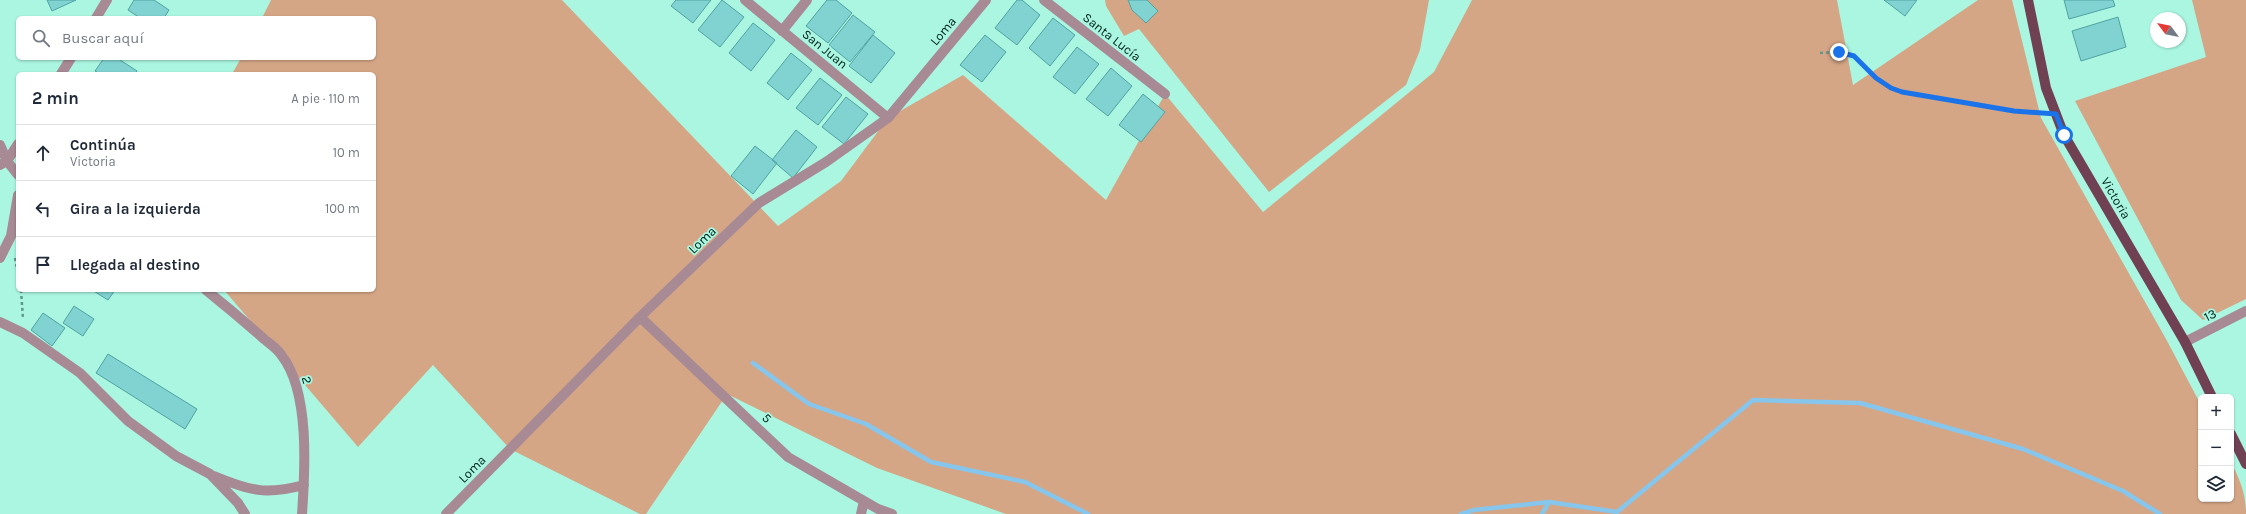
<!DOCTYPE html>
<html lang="es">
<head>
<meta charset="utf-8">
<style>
  body { margin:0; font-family:Karla,sans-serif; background:#f2f2f3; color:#1f2937 }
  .controls { position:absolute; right:12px; bottom:12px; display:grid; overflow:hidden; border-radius:6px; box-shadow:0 1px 3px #0004 }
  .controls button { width:36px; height:36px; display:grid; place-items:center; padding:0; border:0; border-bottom:1px solid #e0e1e3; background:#fff; color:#1f2937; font:20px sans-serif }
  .compass { position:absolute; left:2150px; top:12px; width:36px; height:36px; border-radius:50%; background:#fff; box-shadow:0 1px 3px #0004; rotate:302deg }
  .stop { position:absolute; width:12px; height:12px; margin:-9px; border:3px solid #1a73e8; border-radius:50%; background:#fff }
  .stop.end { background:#1a73e8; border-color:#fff; box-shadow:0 1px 4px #0008 }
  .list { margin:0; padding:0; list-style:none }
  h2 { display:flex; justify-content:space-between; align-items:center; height:52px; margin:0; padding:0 16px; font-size:17px }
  h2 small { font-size:13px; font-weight:400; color:#747a83 }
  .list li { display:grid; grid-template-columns:26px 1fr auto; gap:12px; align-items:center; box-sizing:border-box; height:56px; padding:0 16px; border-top:1px solid #e0e1e3 }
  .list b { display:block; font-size:15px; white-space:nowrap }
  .list p { margin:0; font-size:13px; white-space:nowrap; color:#747a83 }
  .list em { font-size:13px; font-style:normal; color:#747a83 }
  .icon { flex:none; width:22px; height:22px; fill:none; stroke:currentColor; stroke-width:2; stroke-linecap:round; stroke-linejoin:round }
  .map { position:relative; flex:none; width:2246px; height:514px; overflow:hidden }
  .search { position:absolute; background:#fff; box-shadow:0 1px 3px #0004; left:16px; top:16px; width:360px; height:44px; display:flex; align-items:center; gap:10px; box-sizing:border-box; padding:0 14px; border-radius:6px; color:#747a83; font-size:15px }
  .panel { position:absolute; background:#fff; box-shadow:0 1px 3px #0004; left:16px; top:72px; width:360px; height:220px; border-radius:6px }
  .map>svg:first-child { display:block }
  .green { fill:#d5a686 }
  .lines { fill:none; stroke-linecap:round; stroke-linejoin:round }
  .stream { stroke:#86c6ec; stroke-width:4.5 }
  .building { fill:#81d3d2; stroke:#50a3a3 }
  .path { stroke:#5f9888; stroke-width:2.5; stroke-dasharray:3 3; stroke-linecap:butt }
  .minor { stroke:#a78a94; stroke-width:10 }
  .major { stroke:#704053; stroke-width:10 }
  .route { stroke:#1a73e8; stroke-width:5 }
  .labels { text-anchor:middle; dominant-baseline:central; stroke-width:3.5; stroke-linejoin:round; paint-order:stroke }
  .street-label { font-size:13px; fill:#002018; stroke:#aaf6e0 }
</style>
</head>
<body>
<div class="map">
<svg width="2246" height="514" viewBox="0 0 2246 514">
  <rect width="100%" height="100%" fill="#aaf6e0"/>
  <!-- green -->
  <path class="green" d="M271 0H562L778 226 841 181 888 118 963 75 1106 200 1165 94 1263 212 1434 72 1472 0H1837L1853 85 1978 0H2012L2041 118 2166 339 2201 405V499H2231V462C2240 480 2246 494 2246 514H1006L877 468 727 394 646 514H640L510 449 433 365 358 447 224 290H374V74H232L241 58H374V18H262Z
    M1105 0H1429L1420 50 1406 85 1269 192 1139 29 1124 36 1106 6Z
    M2192 0H2246V299L2203 320 2181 300 2075 101 2206 57Z"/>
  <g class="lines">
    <!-- stream -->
    <path class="stream" d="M753 363 809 404 866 424 931 462 1025 482 1088 514
      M1461 514 1474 510 1549 502 1617 512 1753 400 1860 403 2023 449 2123 491 2160 514
      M1542 514 1549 502"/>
  </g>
  <!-- building -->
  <path class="building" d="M47 0H76L52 11Z
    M134 0H154L169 10 164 18H140L128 10Z
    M676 0H711L693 23 671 6Z
    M722 0 744 17 720 47 698 30Z
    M827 0H836L852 13 828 43 806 26Z
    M1017 0H1022L1040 15 1017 45 995 28Z
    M1128 0H1147L1158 11 1146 23 1132 10Z
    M1884 0H1917L1905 16Z
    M2064 0H2113L2115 6 2069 19Z
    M853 15 875 32 850 62 829 45Z
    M2118 17 2126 47 2081 61 2072 31Z
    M1053 18 1075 35 1050 66 1029 48Z
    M753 23 775 40 751 71 729 53Z
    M873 35 895 53 871 83 849 66Z
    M985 35 1006 52 982 82 960 65Z
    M1077 47 1099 64 1075 94 1053 77Z
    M791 53 812 70 788 100 767 83Z
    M104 58H117L137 71 135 74H100L95 71Z
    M1111 68 1132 86 1108 116 1086 99Z
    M820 78 842 95 818 125 796 108Z
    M1143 94 1165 112 1141 142 1119 125Z
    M846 97 868 114 844 144 822 127Z
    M796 130 817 147 793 178 772 160Z
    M755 146 777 163 753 194 731 176Z
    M92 290H115L108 300Z
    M74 306 94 319 83 336 63 323Z
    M43 313 65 328 52 346 31 330Z
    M108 354 197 409 185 429 96 373Z"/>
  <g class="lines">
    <!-- path -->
    <path class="path" d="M1820 53 1839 52 1854 56 1876 78 1891 88 1903 92 2014 111 2042 113
      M15 258 18 274
      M21 290 23 319"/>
    <!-- minor -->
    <path class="minor" d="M745 0 888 118
      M1044 0 1165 94
      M96 18 107 0
      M782 31 807 0
      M61 74 71 58
      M0 145 7 161 18 175
      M0 165 7 161 18 144
      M0 258 11 236 18 195
      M206 290C226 306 245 322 264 339 270 344 278 349 282 356 310 392 305 471 302 514
      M640 317 788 457 878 509 892 514
      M0 322 23 333 80 373 128 421 176 456 210 474 238 503 245 514
      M2185 342 2246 311
      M214 476C250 491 266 495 304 485
      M446 514 640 317 759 203 826 162 888 118 986 0
      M861 514 864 501"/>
    <!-- major -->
    <path class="major" d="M2028 0 2046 88 2064 135 2185 342 2212 397
      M2231 434 2246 464"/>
  </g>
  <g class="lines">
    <!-- route -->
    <path class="route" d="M1839 52 1854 56 1876 78 1891 88 1902 92 2014 111 2056 114 2064 135"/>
  </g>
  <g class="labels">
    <!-- street labels -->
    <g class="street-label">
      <text transform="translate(943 31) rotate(-50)">Loma</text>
      <text transform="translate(1112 37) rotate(38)">Santa Lucía</text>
      <text transform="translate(825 49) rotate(39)">San Juan</text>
      <text transform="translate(2116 198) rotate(60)">Victoria</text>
      <text transform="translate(702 240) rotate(-44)">Loma</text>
      <text transform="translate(2210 315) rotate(-27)">13</text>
      <text transform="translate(307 380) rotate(73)">2</text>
      <text transform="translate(767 418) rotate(43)">5</text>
      <text transform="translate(472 469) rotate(-45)">Loma</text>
    </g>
  </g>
</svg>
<div class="controls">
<button>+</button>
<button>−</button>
<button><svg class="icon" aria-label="layers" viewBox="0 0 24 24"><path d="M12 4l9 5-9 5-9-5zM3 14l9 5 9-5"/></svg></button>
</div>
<svg class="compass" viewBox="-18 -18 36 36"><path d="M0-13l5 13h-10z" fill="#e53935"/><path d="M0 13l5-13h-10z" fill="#747a83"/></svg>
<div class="stop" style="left:2064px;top:135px"></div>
<div class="stop end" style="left:1839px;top:52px"></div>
<div class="search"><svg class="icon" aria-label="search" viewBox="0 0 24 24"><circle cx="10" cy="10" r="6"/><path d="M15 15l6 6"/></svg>Buscar aquí</div>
<section class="panel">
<h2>2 min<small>A pie · 110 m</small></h2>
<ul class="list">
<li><svg class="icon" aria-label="ahead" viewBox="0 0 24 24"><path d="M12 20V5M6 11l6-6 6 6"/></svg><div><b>Continúa</b><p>Victoria</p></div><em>10 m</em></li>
<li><svg class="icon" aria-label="left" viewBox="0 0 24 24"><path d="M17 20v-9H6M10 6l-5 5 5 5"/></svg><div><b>Gira a la izquierda</b></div><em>100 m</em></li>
<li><svg class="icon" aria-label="arrive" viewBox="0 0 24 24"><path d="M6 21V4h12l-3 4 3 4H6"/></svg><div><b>Llegada al destino</b></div></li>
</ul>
</section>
</div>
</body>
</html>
